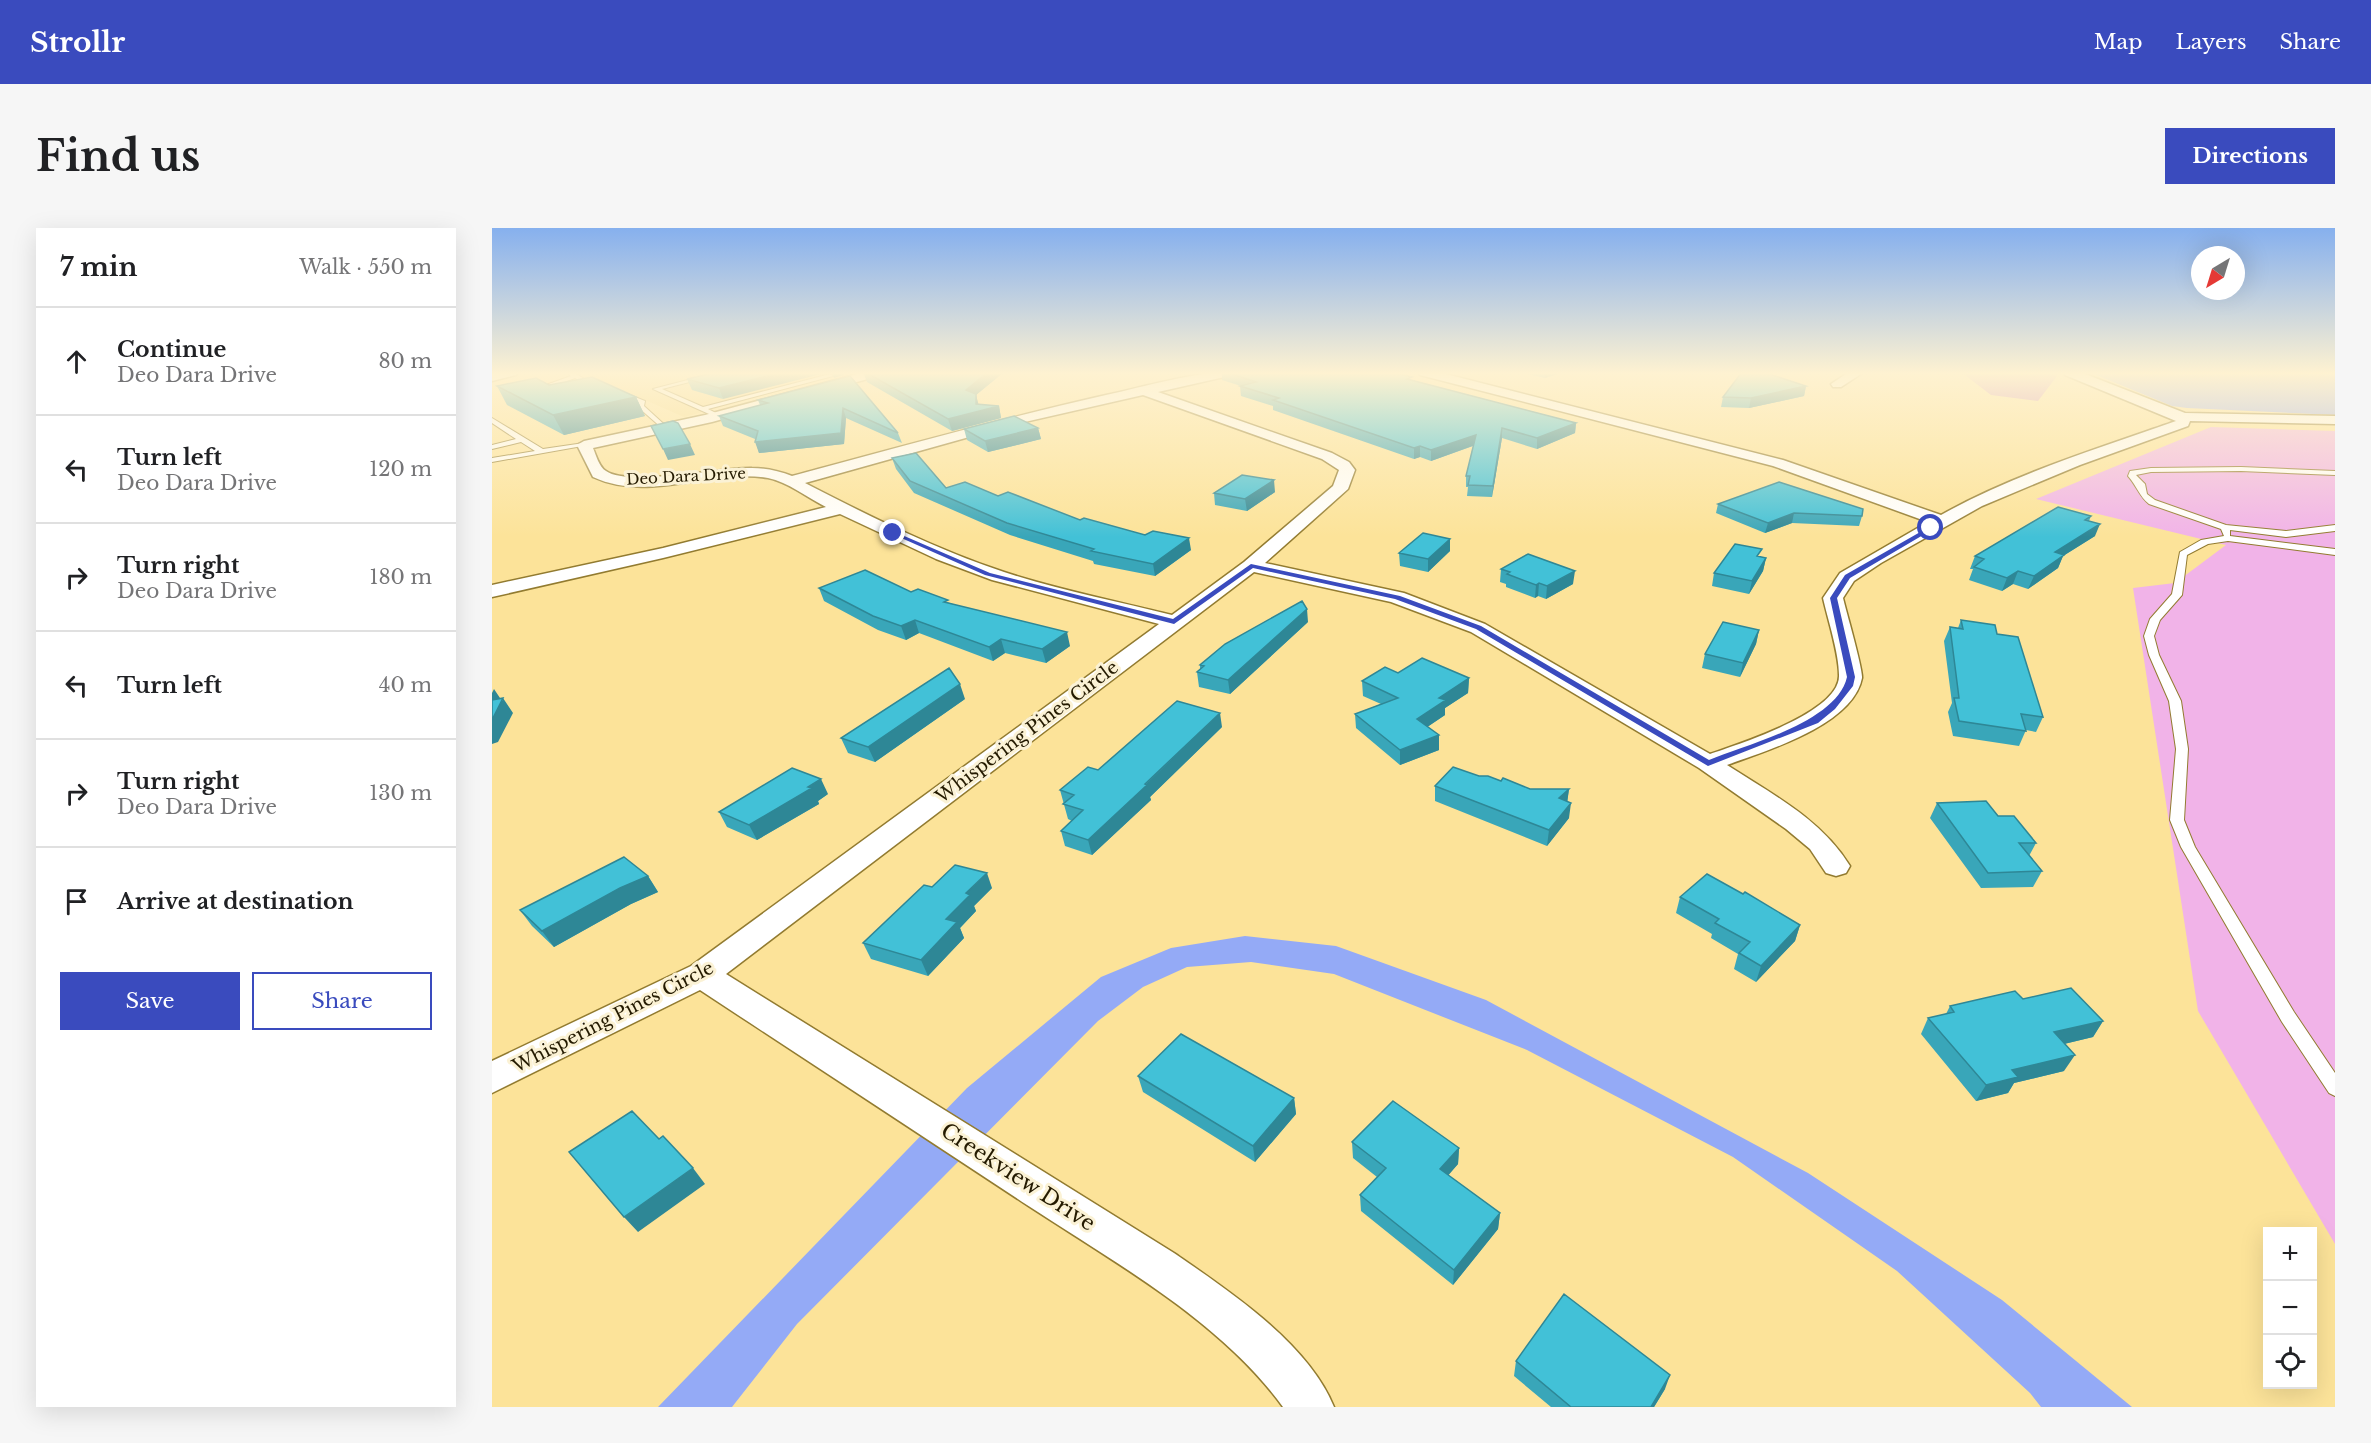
<!DOCTYPE html>
<html lang="en">
<head>
<meta charset="utf-8">
<style>
  body { margin:0; font-family:"Libre Baskerville",serif; background:#f6f6f6; color:#202124 }
  .controls { position:absolute; right:18px; bottom:18px; display:grid; overflow:hidden; border-radius:0px; box-shadow:0 6px 24px #0002 }
  .controls button { width:54px; height:54px; display:grid; place-items:center; padding:0; border:0; border-bottom:2px solid #e0e0e0; background:#fff; color:#202124; font:30px sans-serif }
  .compass { position:absolute; left:1699px; top:18px; width:54px; height:54px; border-radius:50%; background:#fff; box-shadow:0 6px 24px #0002; rotate:218deg }
  .stop { position:absolute; width:18px; height:18px; margin:-14px; border:4px solid #3a4bbe; border-radius:50%; background:#fff }
  .stop.end { background:#3a4bbe; border-color:#fff; box-shadow:0 2px 6px #0008 }
  .list { margin:0; padding:0; list-style:none }
  h2 { display:flex; justify-content:space-between; align-items:center; height:78px; margin:0; padding:0 24px; font-size:26px }
  h2 small { font-size:20px; font-weight:400; color:#757577 }
  .list li { display:grid; grid-template-columns:39px 1fr auto; gap:18px; align-items:center; box-sizing:border-box; height:108px; padding:0 24px; border-top:2px solid #e0e0e0 }
  .list b { display:block; font-size:22px; white-space:nowrap }
  .list p { margin:0; font-size:20px; white-space:nowrap; color:#757577 }
  .list em { font-size:20px; font-style:normal; color:#757577 }
  .actions { display:flex; gap:12px; padding:18px 24px }
  .actions a { flex:1; padding:14px 0; border:2px solid #3a4bbe; border-radius:0px; text-align:center; font-size:21px; color:#3a4bbe }
  .actions .main { background:#3a4bbe; color:#fff }
  .icon { flex:none; width:33px; height:33px; fill:none; stroke:currentColor; stroke-width:2; stroke-linecap:round; stroke-linejoin:round }
  .map { position:relative; flex:none; width:1843px; height:1179px; overflow:hidden; border-radius:0px }
  header { display:flex; align-items:center; gap:36px; box-sizing:border-box; height:84px; padding:0 30px; background:#3a4bbe; color:#fff }
  header strong { font-size:28px }
  nav { display:flex; gap:33px; margin-inline-start:auto; font-size:21px }
  .intro { display:flex; align-items:center; justify-content:space-between; box-sizing:border-box; height:144px; padding:0 36px }
  h1 { margin:0; font-size:42px }
  .button { padding:15px 27px; border-radius:0px; background:#3a4bbe; color:#fff; font-size:21px; font-weight:700 }
  main { display:flex; gap:36px; padding:0 36px }
  aside { flex:1; background:#fff; border-radius:0px; box-shadow:0 6px 24px #0002 }
  .map>svg:first-child { display:block }
  .built { fill:#f6da87 }
  .green { fill:#f1b3e8 }
  .forest { fill:#c884bf }
  .water { fill:#94aaf6 }
  .lines { fill:none; stroke-linecap:round; stroke-linejoin:round }
  .lane-casing { stroke:#927b30; stroke-width:2 }
  .street-casing { stroke:#927b30; stroke-width:3 }
  .primary-casing { stroke:#927b30; stroke-width:3 }
  .lane { fill:#fff; fill-rule:evenodd }
  .street { fill:#fff; fill-rule:evenodd }
  .primary { fill:#fff; fill-rule:evenodd }
  .wall { fill:#39a6b9 }
  .shaded-wall { fill:#2e8796 }
  .building { fill:#42c1d7; stroke:#2e8796; stroke-width:1.5 }
  .route { fill:#3a4bbe }
  .labels { text-anchor:middle; dominant-baseline:central; stroke-width:6; stroke-linejoin:round; paint-order:stroke }
  .far-street-label { font-size:15px; fill:#241a00; stroke:#fbf2d5 }
  .street-label { font-size:18px; fill:#241a00; stroke:#fbf2d5 }
  .near-street-label { font-size:21px; fill:#241a00; stroke:#fbf2d5 }
</style>
</head>
<body>
<header>
<strong>Strollr</strong>
<nav><a>Map</a><a>Layers</a><a>Share</a></nav>
</header>
<div class="intro"><h1>Find us</h1><a class="button">Directions</a></div>
<main>
<aside>
<h2>7 min<small>Walk · 550 m</small></h2>
<ul class="list">
<li><svg class="icon" aria-label="ahead" viewBox="0 0 24 24"><path d="M12 20V5M6 11l6-6 6 6"/></svg><div><b>Continue</b><p>Deo Dara Drive</p></div><em>80 m</em></li>
<li><svg class="icon" aria-label="left" viewBox="0 0 24 24"><path d="M17 20v-9H6M10 6l-5 5 5 5"/></svg><div><b>Turn left</b><p>Deo Dara Drive</p></div><em>120 m</em></li>
<li><svg class="icon" aria-label="right" viewBox="0 0 24 24"><path d="M7 20v-9h11M14 6l5 5-5 5"/></svg><div><b>Turn right</b><p>Deo Dara Drive</p></div><em>180 m</em></li>
<li><svg class="icon" aria-label="left" viewBox="0 0 24 24"><path d="M17 20v-9H6M10 6l-5 5 5 5"/></svg><div><b>Turn left</b></div><em>40 m</em></li>
<li><svg class="icon" aria-label="right" viewBox="0 0 24 24"><path d="M7 20v-9h11M14 6l5 5-5 5"/></svg><div><b>Turn right</b><p>Deo Dara Drive</p></div><em>130 m</em></li>
<li><svg class="icon" aria-label="arrive" viewBox="0 0 24 24"><path d="M6 21V4h12l-3 4 3 4H6"/></svg><div><b>Arrive at destination</b></div></li>
</ul>
<div class="actions"><a class="main">Save</a><a>Share</a></div>
</aside>
<div class="map">
<svg width="1843" height="1179" viewBox="0 0 1843 1179">
  <rect width="100%" height="100%" fill="#fce399"/>
  <!-- built -->
  <path class="built" d="M89 144H342L348 147 192 189Z"/>
  <!-- green -->
  <path class="green" d="M1719 199 1843 203V1016L1706 783 1641 360 1683 355 1734 317 1544 271Z"/>
  <!-- forest -->
  <path class="forest" d="M1469 144H1557L1565 148 1546 173 1499 167Z"/>
  <!-- water -->
  <path class="water" d="M1597 144H1843V187L1695 180 1680 178Z
    M753 708 844 718 994 772 1316 945 1510 1072 1640 1179H1549L1538 1165 1405 1043 1241 929 1035 822 842 746 759 734 695 739 651 759 606 793 305 1096 240 1179H166L475 860 609 749 679 720Z"/>
  <g class="lines">
    <!-- lane casing -->
    <g class="lane-casing">
      <path id="lane" d="M74 144H81L107 160 102 161 83 150 62 158 72 163V165L54 159V157L79 148Z
        M209 144H218L225 147 170 161 211 179 338 146 341 148 216 181 228 187 226 190 161 161 215 147Z
        M128 163 153 173 152 178 175 199V201H171L146 179 147 175 128 165Z
        M0 190 51 221 92 215 96 217 0 234V230L43 223 29 214 0 221V217L24 211 0 195Z
        M1749 239 1843 243V247L1749 243 1659 244 1644 247 1653 256 1655 266 1663 272 1734 297 1794 303 1843 297V303L1794 309 1738 302V308L1843 321V327L1736 313 1716 316 1695 327 1690 367 1668 392 1662 408 1667 427 1689 473 1696 521 1692 592 1703 619 1802 784 1843 845V868L1837 865 1790 794 1689 619 1678 592 1684 521 1677 473 1657 427 1652 408 1658 391 1680 366 1688 324 1709 312 1732 308 1729 301 1657 276C1647 268 1645 258 1636 248L1638 243 1659 240Z"/>
    </g>
    <!-- street casing -->
    <g class="street-casing">
      <path id="street" d="M373 144H392L390 147 220 194 101 220C104 227 107 239 114 243 136 259 229 239 260 240 274 240 287 243 300 248 404 220 508 191 614 167 656 158 699 144 743 144L741 147 666 164 840 225 857 234 863 242 856 261 773 335 912 365 993 396 1218 526C1247 516 1349 484 1347 447 1347 425 1336 392 1331 370L1348 345 1436 294 1281 238 928 147 926 144H946L1291 232 1449 287C1522 246 1605 221 1684 193L1573 147 1571 144H1588L1693 185 1843 188V196L1698 193 1696 198 1588 237 1490 278 1389 335 1362 353 1351 370C1354 383 1371 441 1370 450 1361 497 1274 523 1235 537 1280 566 1330 592 1358 638L1354 645 1344 648 1334 645 1318 621 1294 601 1207 540 979 404 899 374 762 344 234 746 682 1025C737 1063 816 1115 842 1179H791C729 1093 622 1034 535 977 426 905 317 834 208 762L0 865V833L199 738 667 396 500 352 444 331 348 286 171 330 0 369V357L171 320 334 279C316 270 296 254 276 250 219 240 157 275 101 249L85 217 92 213 213 187ZM651 167 830 231 847 242 841 258 752 334 680 387C624 373 567 362 512 344 443 321 377 288 313 255L520 197Z
        M1357 144H1372L1349 159H1341L1339 156Z"/>
    </g>
    <!-- primary casing -->
    <g class="primary-casing">
      <path id="primary" d="M0 144H26L24 147 0 153Z"/>
    </g>
    <!-- lane -->
    <use href="#lane" class="lane"/>
    <!-- street -->
    <use href="#street" class="street"/>
    <!-- primary -->
    <use href="#primary" class="primary"/>
  </g>
  <!-- wall -->
  <path class="wall" d="M225 144 231 171 200 162 195 151Z
    M371 144H512L484 167 486 176 507 178 509 190 460 203 375 154Z
    M730 144H899L920 152 1084 195 1083 205 1045 221 1010 210 1000 269 975 268 976 259H974V248L981 218 939 233 928 229 922 231 781 182V178L749 168 748 158H749L730 152Z
    M1027 144H1071L1053 150Z
    M1279 146 1314 158 1312 168 1257 180 1229 179 1231 169Z
    M358 148 406 205 410 215 354 190 352 216 267 225 263 211 231 198 227 188 268 177 266 172Z
    M57 157 144 169 153 188 72 207 15 177 5 158Z
    M546 200 549 211 496 224 475 212 472 201Z
    M400 230 454 260 506 268 588 292 699 322 663 348 602 336 601 333 518 307 422 265 404 241Z
    M783 264 755 283 723 277 722 265Z
    M1226 276 1370 288 1367 298 1300 295 1273 305 1224 285Z
    M1599 288 1597 293 1603 308 1571 328 1566 340 1536 361 1521 356 1510 363 1477 352 1481 341H1478L1483 328Z
    M958 323 936 344 908 338 907 325Z
    M1268 329 1274 330 1271 343 1257 366 1220 358 1222 345Z
    M1009 341 1081 356 1054 371 1046 368 1043 370 1014 359V356L1008 354Z
    M327 360 419 364 458 375 578 418 554 435 513 425 501 433 427 405 414 412 386 402 332 373Z
    M1469 392 1505 406 1551 489 1544 504 1534 502 1527 518 1461 508 1456 484 1460 475 1452 413 1458 399 1466 400Z
    M816 394 738 466 707 459 705 444 708 441V437Z
    M1267 402 1264 416 1248 449 1210 440 1213 426Z
    M906 445 977 450 976 465 953 480V487L935 499 947 522 908 537 864 500 863 486 889 476 871 468 870 453Z
    M473 471 383 534 356 525 349 510Z
    M730 499 658 569 659 572 600 627 573 618 569 603 580 593 576 591 568 562 606 542Z
    M987 548 1038 561H1077L1075 574 1077 590 1055 618 943 573V558Z
    M336 566 326 573 327 576 265 612 235 599 227 584Z
    M1445 575 1506 588 1544 615 1537 628 1550 643 1541 659 1489 660 1438 590Z
    M156 648 166 664 139 676 62 719 40 698 28 682Z
    M440 659 500 660 482 678 484 683 468 700 472 710 436 748 379 731 371 715Z
    M1188 669 1308 697 1303 713 1264 754 1242 741 1246 726 1219 710 1220 706 1184 685Z
    M1531 771 1611 793 1601 809 1572 816V843L1522 855 1516 865 1484 873 1429 806 1436 790 1454 786 1458 778Z
    M646 848 802 870 804 886 763 934 651 864Z
    M860 914 967 920 966 936 956 947 1008 985 1006 1001 961 1057 869 983 868 967 885 949 861 930Z
    M1024 1133 1173 1161 1162 1179H1059L1022 1148Z"/>
  <!-- shaded-wall -->
  <path class="shaded-wall" d="M291 144H337L231 171 227 160Z
    M340 144H351L352 147 342 150Z
    M496 144H512L484 167 487 178H507L509 190 460 203 456 191 484 176 474 162Z
    M1053 144H1071L1053 150Z
    M1264 144H1287L1263 151Z
    M1314 158 1312 168 1257 180 1259 170Z
    M144 169 153 188 72 207 61 187Z
    M351 180 354 190 352 216 267 225 263 214Z
    M1084 195 1083 205 1045 221V210Z
    M546 200 549 211 496 224 493 213Z
    M1010 200V210L1000 269 1001 258Z
    M984 207 983 217 939 233V222Z
    M198 216 203 227 176 232 171 221Z
    M928 218V229L922 231V220Z
    M782 252 783 264 755 283 753 271Z
    M1302 285 1300 295 1273 305 1276 295Z
    M1608 296 1603 308 1571 328 1566 340 1536 361 1542 348 1563 324Z
    M697 310 699 322 663 348 661 336Z
    M958 311V323L936 344V331Z
    M1274 330 1271 343 1257 366 1260 353Z
    M1083 343 1081 356 1054 371 1055 358Z
    M1526 343 1521 356 1510 363 1515 350Z
    M1047 355 1046 368 1043 370 1044 357Z
    M815 381 816 394 738 466 736 452Z
    M423 392 427 405 414 412 409 398Z
    M1267 402 1264 416 1248 449 1251 435Z
    M575 404 578 418 554 435 550 421Z
    M509 411 513 425 501 433 497 419Z
    M977 450 976 465 953 480V487L925 506V491L947 470Z
    M468 456 473 471 383 534 376 519Z
    M2 461 10 473 11 470 21 485 6 514 0 516V465Z
    M728 485 730 499 658 569 659 572 600 627 596 612Z
    M947 507V522L908 537V522Z
    M329 551 336 566 326 573 327 576 265 612 257 597Z
    M1077 561 1075 576 1067 570Z
    M1079 575 1077 590 1055 618 1057 602Z
    M495 645 500 660 482 678 484 683 468 700 472 710 436 748 429 732 454 691 474 665Z
    M156 648 166 664 139 676 62 719 50 703 128 660Z
    M1308 697 1303 713 1264 754 1269 738Z
    M1611 793 1601 809 1551 821 1562 804Z
    M1583 827 1572 843 1522 855 1516 865 1484 873 1494 857 1520 842Z
    M802 870 804 886 763 934 761 918Z
    M967 920 966 936 948 957V941Z
    M201 940 213 956 146 1004 132 989Z
    M1008 985 1006 1001 961 1057 962 1042Z
    M1178 1147 1173 1161 1162 1179H1159Z"/>
  <!-- building -->
  <path class="building" d="M225 144H291L227 160 195 151Z
    M373 144H496L474 162 484 166V176L507 178 456 191Z
    M734 144H899L920 149 915 151 1084 195 1045 210 1010 200 1001 258 976 257 978 248H974L984 207 939 222 928 218 922 220 781 172 787 170 748 158 764 154Z
    M1250 144H1271L1314 158 1259 170 1231 169Z
    M358 148 406 205 351 180 349 205 263 214 266 203 227 188 276 175 266 172Z
    M100 149 144 169 61 187 5 158 44 150 57 157Z
    M522 188 546 200 493 213 472 201Z
    M181 193 186 195 198 216 171 221 159 198Z
    M424 225 454 260 473 254 506 268 516 264 588 292 592 290 653 307 661 303 697 310 661 336 599 323 602 321 515 295 418 253 400 230Z
    M750 247 782 252 753 271 722 265Z
    M1287 254 1371 281 1370 288 1302 285 1276 295 1226 276Z
    M1566 279 1599 288 1593 292 1608 296 1563 324 1572 327 1542 348 1526 343 1515 350 1482 339 1492 331 1483 328Z
    M931 305 958 311 936 331 907 325Z
    M1243 316 1270 321 1265 328 1274 330 1260 353 1222 345Z
    M1036 326 1083 343 1055 358 1047 355 1044 357 1015 346 1018 344 1009 341Z
    M373 342 419 364 426 361 456 372 452 374 575 404 550 421 509 411 497 419 423 392 409 398 381 388 327 360Z
    M810 373 815 381 736 452 705 444 712 438 708 437 733 416Z
    M1469 392 1503 397 1505 406 1526 409 1551 489 1529 486 1534 503 1467 493 1462 470H1467L1458 399 1471 401Z
    M1231 394 1267 402 1251 435 1213 426Z
    M930 430 977 450 947 470 954 472 925 491 947 507 908 522 863 486 906 470 870 453 893 439 906 445Z
    M457 440 468 456 376 519 349 510Z
    M11 470 0 492V472Z
    M685 473 728 485 653 556 655 557 596 612 569 603 591 582 571 576 582 567 568 562 596 539 606 542Z
    M961 539 987 548H996L1009 553 1011 550 1038 561H1077L1067 570 1079 575 1057 602 943 558Z
    M300 540 329 551 316 559 320 560 257 597 227 584Z
    M1494 573 1506 588H1522L1544 615H1527L1550 643 1496 645 1445 575Z
    M132 629 156 648 128 660 50 703 28 682Z
    M463 637 495 645 474 665 478 667 454 691 465 694 429 732 371 715 432 657 440 659Z
    M1215 646 1251 666 1253 664 1308 697 1269 738 1247 725 1258 714 1223 695 1227 691 1188 669Z
    M1579 760 1611 793 1562 804 1583 827 1520 842 1526 849 1494 857 1436 790 1462 784 1458 778 1523 763 1531 771Z
    M689 806 802 870 761 918 646 848Z
    M901 873 967 920 948 941 1008 985 962 1042 868 967 894 940 860 914Z
    M140 883 167 911 171 908 201 940 132 989 77 924Z
    M1072 1066 1178 1147 1159 1179H1079L1024 1133Z"/>
  <!-- sky -->
  <linearGradient id="sky" x2="0" y2="1"><stop stop-color="#86b0ee"/><stop offset="0.47" stop-color="#fef2d1"/><stop offset="1" stop-color="#fef2d1" stop-opacity="0"/></linearGradient>
  <rect width="1843" height="309" fill="url(#sky)"/>
  <!-- route -->
  <path class="route" d="M1437 299 1443 300 1358 350 1345 370 1363 449 1361 458 1343 481 1326 495 1216 538 984 401 903 371 761 340 682 396 493 347 398 305 403 304 498 345 681 391 759 336 908 368 989 398 1217 532C1256 516 1345 494 1355 449L1338 370 1353 347Z"/>
  <g class="labels">
    <!-- far-street labels -->
    <g class="far-street-label">
      <text transform="translate(194 248) rotate(-3)">Deo Dara Drive</text>
    </g>
    <!-- street labels -->
    <g class="street-label">
      <text transform="translate(535 504) rotate(-37)">Whispering Pines Circle</text>
      <text transform="translate(121 789) rotate(-27)">Whispering Pines Circle</text>
    </g>
    <!-- near-street labels -->
    <g class="near-street-label">
      <text transform="translate(526 949) rotate(33)">Creekview Drive</text>
    </g>
  </g>
</svg>
<div class="controls">
<button>+</button>
<button>−</button>
<button><svg class="icon" aria-label="locate" viewBox="0 0 24 24"><circle cx="12" cy="12" r="6"/><path d="M12 2v4M12 18v4M2 12h4M18 12h4"/></svg></button>
</div>
<svg class="compass" viewBox="-18 -18 36 36"><path d="M0-13l5 13h-10z" fill="#e53935"/><path d="M0 13l5-13h-10z" fill="#757577"/></svg>
<div class="stop" style="left:1439px;top:300px"></div>
<div class="stop end" style="left:401px;top:305px"></div>
</div>
</main>
</body>
</html>
